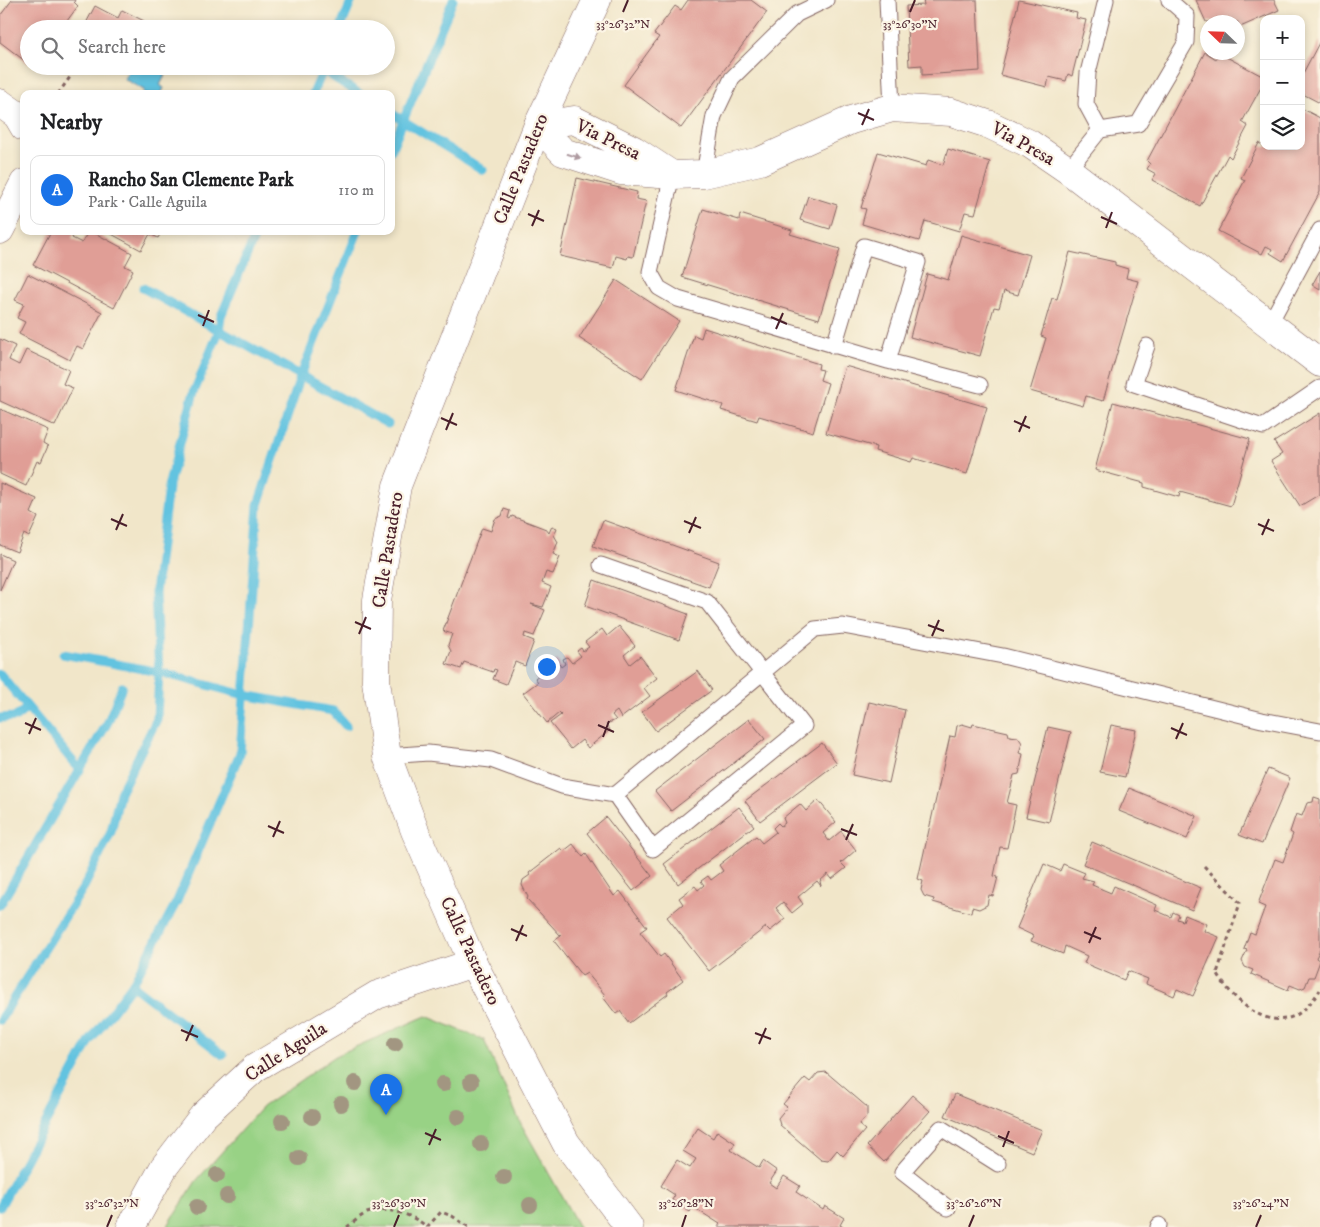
<!DOCTYPE html>
<html lang="en">
<head>
<meta charset="utf-8">
<style>
  body { margin:0; font-family:"IM FELL DW Pica",serif; background:#f6f6f6; color:#202124 }
  .controls { position:absolute; right:15px; top:15px; display:grid; overflow:hidden; border-radius:10px; box-shadow:0 2px 8px #0003 }
  .controls button { width:45px; height:45px; display:grid; place-items:center; padding:0; border:0; border-bottom:1px solid #e0e0e0; background:#fff; color:#202124; font:25px sans-serif }
  .compass { position:absolute; left:1200px; top:15px; width:45px; height:45px; border-radius:50%; background:#fff; box-shadow:0 2px 8px #0003; rotate:293deg }
  .you { position:absolute; left:546px; top:666px; width:18px; height:18px; margin:-12px; border:4px solid #fff; border-radius:50%; background:#1a73e8; box-shadow:0 0 0 8px #1a73e833 }
  .badge { display:grid; place-items:center; width:32px; height:32px; border-radius:50%; background:#1a73e8; color:#fff; font-size:16px; font-weight:700 }
  .pin { position:absolute; translate:-50% -41px; filter:drop-shadow(0 1px 2px #0008) }
  .pin::after { content:''; position:absolute; top:26px; width:18px; height:15px; background:inherit; clip-path:polygon(0 0,100% 0,50% 100%) }
  .list { margin:0; padding:0; list-style:none }
  h2 { display:flex; justify-content:space-between; align-items:center; height:65px; margin:0; padding:0 20px; font-size:21px }
  h2 small { font-size:16px; font-weight:400; color:#757577 }
  .list li { display:grid; grid-template-columns:32px 1fr auto; gap:15px; align-items:center; box-sizing:border-box; height:70px; margin:0 10px 10px; padding:0 10px; border:1px solid #e0e0e0; border-radius:10px }
  .list b { display:block; font-size:19px; white-space:nowrap }
  .list p { margin:0; font-size:16px; white-space:nowrap; color:#757577 }
  .list em { font-size:16px; font-style:normal; color:#757577 }
  .icon { flex:none; width:28px; height:28px; fill:none; stroke:currentColor; stroke-width:2; stroke-linecap:round; stroke-linejoin:round }
  .map { position:relative; flex:none; width:1320px; height:1227px; overflow:hidden }
  .search { position:absolute; background:#fff; box-shadow:0 2px 8px #0003; left:20px; top:20px; width:375px; height:55px; display:flex; align-items:center; gap:12px; box-sizing:border-box; padding:0 18px; border-radius:28px; color:#757577; font-size:19px }
  .panel { position:absolute; background:#fff; box-shadow:0 2px 8px #0003; left:20px; top:90px; width:375px; height:145px; border-radius:10px }
  .map>svg:first-child { display:block }
  .green { fill:#98d285; stroke:#717858 }
  .water { fill:#62c3e0; stroke:#567186 }
  .lines { fill:none; stroke-linecap:round; stroke-linejoin:round }
  .stream { stroke:#62c3e0; stroke-width:9 }
  .building { fill:#e09e96 }
  .service-casing { stroke:#846562; stroke-width:17 }
  .minor-casing { stroke:#846562; stroke-width:29 }
  .tertiary-casing { stroke:#846562; stroke-width:29 }
  .path { stroke:#846562; stroke-width:3; stroke-dasharray:4 4; stroke-linecap:butt }
  .service { stroke:#fff; stroke-width:15 }
  .minor { stroke:#fff; stroke-width:28 }
  .tertiary { stroke:#fff; stroke-width:28 }
  .tree { fill:#a29681 }
  .oneway { fill:#ae9aa0 }
  .ticks { fill:none; stroke:#4a1f2b; stroke-width:2 }
  .labels { text-anchor:middle; dominant-baseline:central; stroke-width:4.5; stroke-linejoin:round; paint-order:stroke }
  .street-label { font-size:19px; fill:#4a1f2b; stroke:#fcf5e5 }
  .ticks-label { font-size:12px; text-anchor:middle; fill:#4a1f2b; stroke:#fcf5e5; stroke-width:4.5; stroke-linejoin:round; paint-order:stroke }
</style>
</head>
<body>
<div class="map">
<svg width="1320" height="1227" viewBox="0 0 1320 1227">
  <rect width="100%" height="100%" fill="#fcf5e5"/>
  <filter id="ink" filterUnits="userSpaceOnUse"><feTurbulence type="fractalNoise" baseFrequency=".02" numOctaves="2"/><feDisplacementMap in="SourceGraphic" scale="10" xChannelSelector="R" yChannelSelector="G"/><feConvolveMatrix kernelMatrix="1 2 1 2 8 2 1 2 1" color-interpolation-filters="sRGB"/></filter>
  <filter id="wash" filterUnits="userSpaceOnUse"><feTurbulence type="fractalNoise" baseFrequency=".0096" numOctaves="4" result="noise"/><feDisplacementMap in="SourceGraphic" scale="20" xChannelSelector="R" yChannelSelector="G"/><feGaussianBlur stdDeviation="1.12" result="paint"/><feColorMatrix in="noise" values="0 0 0 0 0 0 0 0 0 0 0 0 0 0 0 0 0 1.4 0 .05"/><feComposite in="paint" operator="in"/></filter>
  <g filter="url(#wash)">
    <rect width="100%" height="100%" fill="#f1e6c9"/>
    <!-- green -->
    <path class="green" d="M426 1016 484 1040 520 1122 579 1227H167L196 1181 262 1107 337 1055Z"/>
    <!-- water -->
    <path class="water" d="M131 66H173L170 71 168 70 160 85 164 88 161 94H143L144 90 124 79Z"/>
    <g class="lines">
      <!-- stream -->
      <path class="stream" d="M340 29 352 0
        M316 66 360 94
        M313 94 325 66
        M391 113 483 170
        M391 150 453 0
        M143 288 388 424
        M63 654 159 672 244 695 333 711 346 726
        M0 674 80 770
        M0 718 16 717 27 708
        M0 905 108 722 122 687
        M132 985 223 1055
        M0 1020 85 885 111 832 120 793 157 719 159 672 155 593 168 487 194 392 219 331 221 316 257 231
        M0 1207 90 1041 132 985 177 901 240 753 258 505 301 375 358 231"/>
    </g>
    <g id="blocks">
      <!-- building -->
      <path class="building" d="M12 0H75L74 2 78 6 61 29H29V64L0 42V16Z
        M688 0H751L767 12 681 128 624 85 659 37 654 34 675 6 681 10Z
        M923 0H977L980 71 922 75V65L909 66 906 6 924 5Z
        M1019 0 1077 13 1076 18 1086 20 1072 76 1068 74 1066 81 1049 77 1047 87 1000 75Z
        M1196 0H1274L1279 10 1238 28V22H1206Z
        M95 6 118 18 122 10 144 21 140 29H83Z
        M1320 41V103L1301 93V77Z
        M1205 52 1216 59 1219 53 1264 77V82L1242 122 1248 126 1231 158 1228 155 1200 206 1152 180 1156 174 1147 169 1150 164 1147 161Z
        M1301 108 1320 118V192L1283 261 1270 253 1272 249 1266 246 1262 254 1218 231 1245 180 1241 178 1259 143 1264 146H1301Z
        M948 149 990 162 975 214 965 212 959 231 925 221 919 241 862 224 866 209 861 208 878 152 926 166 928 160 943 165Z
        M577 178 637 192 636 199 646 201 633 257 628 256 627 259 616 256 613 268 560 256Z
        M808 196 837 205 830 229 800 220Z
        M703 209 739 220 740 214 792 230 790 234 840 249 819 319 682 277Z
        M51 231H75L72 238 82 243 88 231H91L132 253 125 266 133 270 114 308 33 265Z
        M106 231H162L158 238 150 234 141 250Z
        M961 235 1030 255 1018 295 1004 291 999 308 994 307 980 356 910 337 927 274 948 280Z
        M1070 252 1115 262V265L1128 269 1126 278 1138 281 1103 401 1086 396 1083 406 1030 391 1046 338 1041 336 1052 298 1057 299Z
        M1320 271V290L1312 285Z
        M28 274 102 312 83 349 77 346 70 360 19 334 25 322 17 318 24 304 15 300Z
        M616 280 679 321 642 379 579 338Z
        M704 328 819 364 818 369 823 370 820 380 828 383 813 432 759 416 757 421 721 410 723 405 676 390 694 335 701 338Z
        M0 339 15 346 9 360 19 365 26 350 69 370 63 384 73 388 55 426 0 401Z
        M845 366 987 407 967 474 913 458 911 462 875 451 876 447 826 433Z
        M1113 402 1250 439 1231 506 1180 492 1179 497 1144 487V483L1095 470Z
        M0 409 48 430 43 443 48 446 41 462 37 461 26 486 0 474Z
        M1320 413V494L1300 506 1271 461 1282 454 1274 442Z
        M0 483 37 499 31 513 38 517 29 537 24 534 17 552 0 545Z
        M504 509 510 511 508 518 510 519 512 516 546 529 549 533 552 526 557 528 554 535 558 542 553 554 560 557 553 574 546 572 542 583 551 587 543 607 531 604 545 610 534 636 525 633 524 637 534 641 525 666 515 662 506 684 493 679 497 670 494 669 493 672 464 662 461 669 446 664 451 651 448 645 452 634 443 631 482 528 491 531 495 519 502 516Z
        M603 520 719 562 709 587 593 546Z
        M0 554 13 560 0 590Z
        M594 580 688 614 679 640 585 606Z
        M619 626 635 646 624 655 630 664 640 656 657 678 644 688 650 696 621 718 617 711 612 715 616 720 606 724 610 730 588 748 582 740 571 749 550 723 561 715 559 713 547 723 523 693 538 682 535 678 557 660 561 667 565 664 563 659 567 657 572 663 581 656 577 651 581 648 583 651 589 647 585 642 602 629 607 636Z
        M698 671 712 690 656 731 642 712Z
        M869 702 905 710 889 783 852 775Z
        M749 719 765 739 671 811 655 791Z
        M962 724 972 727 973 724 1008 732 1009 736 1018 737 1022 743 1019 753 1023 754 1019 774 1014 775 1007 803 1016 805 1007 848 1000 847 994 876 998 877 993 896 989 895 987 905 979 909 972 907 971 913 933 902 934 899 924 896 921 890 923 881 918 879 950 736 955 737 957 726Z
        M1111 725 1136 730 1125 777 1100 772Z
        M1048 727 1071 732 1049 822 1026 817Z
        M822 743 837 763 760 821 745 801Z
        M1268 769 1290 778 1262 844 1239 835Z
        M1129 788 1197 816 1187 839 1119 811Z
        M1314 797 1320 799V949L1316 958 1320 961 1314 977H1309L1305 987 1300 989 1290 985 1288 990 1251 974 1253 970 1245 967 1242 961 1247 950 1244 949 1250 932 1255 934 1265 907 1258 904 1275 859 1283 862 1293 834 1290 832 1296 814 1302 816 1307 803 1313 802Z
        M818 800 836 822 823 833 829 841 841 831 856 850 841 863 846 868 832 879 828 874 820 881 821 886 817 881 798 897 803 904 792 913 783 902 776 908 785 919 770 931 766 927 709 971 667 917 683 904 679 898 695 886 698 890 704 885 701 881 708 876 711 880 723 871 719 865 756 836 762 843 776 832 773 828 778 823 781 826 785 823 783 818 800 804 806 811Z
        M739 807 754 826 678 884 664 864Z
        M606 817 652 876 633 891 587 833Z
        M1092 842 1201 888 1192 910 1083 864Z
        M573 844 583 857 586 854 614 896 620 891 647 927 640 932 660 957 664 954 683 980 667 992 668 994 629 1023 620 1011 616 1014 603 997 605 995 587 973 582 976 554 941 561 936 527 899 528 897 522 885 523 880 530 875 529 873 561 848 564 851Z
        M1044 864 1060 871 1063 864 1085 873 1082 878 1094 881 1092 885 1111 893 1114 886 1157 905 1155 910 1171 917 1173 912 1179 915 1177 919 1183 921 1185 915 1207 924 1204 931 1219 937 1193 996 1177 989 1174 996 1146 984 1148 979 1128 971 1124 980 1084 963 1087 956 1065 946 1063 954 1031 941 1034 936 1017 928Z
        M826 1072 867 1107V1116L859 1125 865 1130 843 1156 837 1150 828 1161 821 1160 780 1125 778 1118 787 1107 783 1104 805 1078 810 1082 818 1073Z
        M955 1094 1042 1130 1032 1152 945 1116Z
        M912 1095 930 1111 884 1162 867 1146Z
        M698 1128 713 1138 717 1131 735 1143 731 1150 759 1168 763 1161 777 1171 769 1183 776 1188 784 1176 800 1186 796 1192 823 1210 825 1206 844 1218 840 1225 843 1227H718L720 1224 693 1207 690 1212 672 1200 675 1195 661 1186 677 1160 690 1168 696 1159 683 1151Z"/>
    </g>
  </g>
  <g filter="url(#ink)">
    <use href="#blocks" fill-opacity="0" stroke="#846562" stroke-width="1"/>
    <g class="lines">
      <!-- service casing -->
      <g class="service-casing">
        <path id="service" d="M887 0 892 108
          M1100 130 1086 104 1088 73 1106 0
          M1068 170 1100 130 1138 124 1186 42 1187 16 1169 0
          M704 174 714 116 732 78 797 14 826 0
          M672 175 650 272 659 288 678 299 888 361 980 385
          M1270 323 1320 230
          M834 346 864 246 918 262 888 361
          M1147 346 1134 384 1263 427 1320 388
          M601 565 707 602 804 726 653 849 615 795
          M387 756 428 753 491 760 562 786 615 795 815 629 843 626 1003 656 1262 720 1320 731
          M948 1208 902 1172 941 1128 998 1164
          M1158 1227 1159 1225"/>
      </g>
      <!-- minor casing -->
      <g class="minor-casing">
        <path id="minor" d="M0 103 17 115 24 127
          M538 125 563 152 621 171 672 175 704 174 760 161 851 120 892 108 951 112 988 124 1030 144 1068 170 1320 363
          M538 125 574 120 634 150 669 173
          M0 230 24 183
          M473 963 566 1143 629 1227"/>
      </g>
      <!-- tertiary casing -->
      <g class="tertiary-casing">
        <path id="tertiary" d="M131 1227 164 1167 203 1116 255 1068 377 995 473 963 415 831 387 756 376 681 377 600 397 486 538 125 597 0"/>
      </g>
      <!-- path -->
      <path class="path" d="M58 94 78 66
        M1204 866 1240 903 1217 973C1230 997 1266 1032 1296 1015 1307 1009 1313 1000 1320 990
        M347 1227C353 1223 360 1216 367 1213 387 1206 412 1214 427 1227
        M427 1227 441 1212 452 1216 469 1227"/>
      <!-- service -->
      <use href="#service" class="service"/>
      <!-- minor -->
      <use href="#minor" class="minor"/>
      <!-- tertiary -->
      <use href="#tertiary" class="tertiary"/>
    </g>
    <!-- trees -->
    <g class="tree">
      <circle cx="395" cy="1044" r="8"/>
      <circle cx="471" cy="1082" r="8"/>
      <circle cx="355" cy="1083" r="8"/>
      <circle cx="443" cy="1084" r="8"/>
      <circle cx="341" cy="1104" r="8"/>
      <circle cx="312" cy="1117" r="8"/>
      <circle cx="458" cy="1117" r="8"/>
      <circle cx="282" cy="1121" r="8"/>
      <circle cx="481" cy="1144" r="8"/>
      <circle cx="299" cy="1158" r="8"/>
      <circle cx="217" cy="1175" r="8"/>
      <circle cx="504" cy="1177" r="8"/>
      <circle cx="227" cy="1196" r="8"/>
      <circle cx="530" cy="1205" r="8"/>
      <circle cx="197" cy="1207" r="8"/>
    </g>
    <!-- one-way arrows -->
    <defs><path id="oneway-solid" d="M-6-.8H1V-3.2L6.5 0L1 3.2V.8H-6Z" transform="scale(1.25)"/></defs>
    <use class="oneway" href="#oneway-solid" transform="translate(574 156) rotate(18)"/>
  </g>
  <!-- ticks -->
  <path class="ticks" d="M623 12 628 0M910 12 915 0M858 113 874 120M862 125 869 109M528 214 544 221M1101 217 1117 224M532 226 539 210M1106 228 1112 212M198 315 214 322M771 317 787 324M203 326 209 310M776 329 783 313M441 418 457 425M1014 421 1030 428M446 430 453 413M1019 432 1026 416M111 519 127 526M684 521 701 528M1258 524 1274 531M116 530 123 514M689 533 696 517M1262 535 1269 519M355 622 371 629M928 625 944 631M359 634 366 617M932 636 939 620M25 723 41 730M598 725 614 732M1171 728 1187 735M29 734 36 718M603 737 609 721M1176 739 1183 723M268 826 284 833M841 829 857 835M273 837 280 821M846 840 853 824M511 929 527 936M1084 932 1101 939M516 941 523 925M1089 943 1096 927M181 1030 198 1037M755 1033 771 1039M186 1041 193 1025M759 1044 766 1028M425 1133 441 1140M998 1136 1014 1143M429 1145 436 1129M1003 1147 1009 1131M107 1227 112 1215M394 1227 399 1215M682 1227 686 1215M969 1227 974 1215M1256 1227 1261 1215"/>
  <g class="labels">
    <!-- street labels -->
    <g class="street-label">
      <text transform="translate(608 140) rotate(26)">Via Presa</text>
      <text transform="translate(1023 144) rotate(29)">Via Presa</text>
      <text transform="translate(521 169) rotate(-68)">Calle Pastadero</text>
      <text transform="translate(388 550) rotate(-81)">Calle Pastadero</text>
      <text transform="translate(470 951) rotate(65)">Calle Pastadero</text>
      <text transform="translate(286 1052) rotate(-33)">Calle Aguila</text>
    </g>
  </g>
  <g class="ticks-label">
    <text x="623" y="28">33°26'32"N</text>
    <text x="910" y="28">33°26'30"N</text>
    <text x="112" y="1207">33°26'32"N</text>
    <text x="399" y="1207">33°26'30"N</text>
    <text x="686" y="1207">33°26'28"N</text>
    <text x="974" y="1207">33°26'26"N</text>
    <text x="1261" y="1207">33°26'24"N</text>
  </g>
</svg>
<div class="controls">
<button>+</button>
<button>−</button>
<button><svg class="icon" aria-label="layers" viewBox="0 0 24 24"><path d="M12 4l9 5-9 5-9-5zM3 14l9 5 9-5"/></svg></button>
</div>
<svg class="compass" viewBox="-18 -18 36 36"><path d="M0-13l5 13h-10z" fill="#e53935"/><path d="M0 13l5-13h-10z" fill="#757577"/></svg>
<div class="you"></div>
<div class="pin badge" style="left:386px;top:1115px">A</div>
<div class="search"><svg class="icon" aria-label="search" viewBox="0 0 24 24"><circle cx="10" cy="10" r="6"/><path d="M15 15l6 6"/></svg>Search here</div>
<section class="panel">
<h2>Nearby<small></small></h2>
<ul class="list">
<li><span class="badge">A</span><div><b>Rancho San Clemente Park</b><p>Park · Calle Aguila</p></div><em>110 m</em></li>
</ul>
</section>
</div>
</body>
</html>
